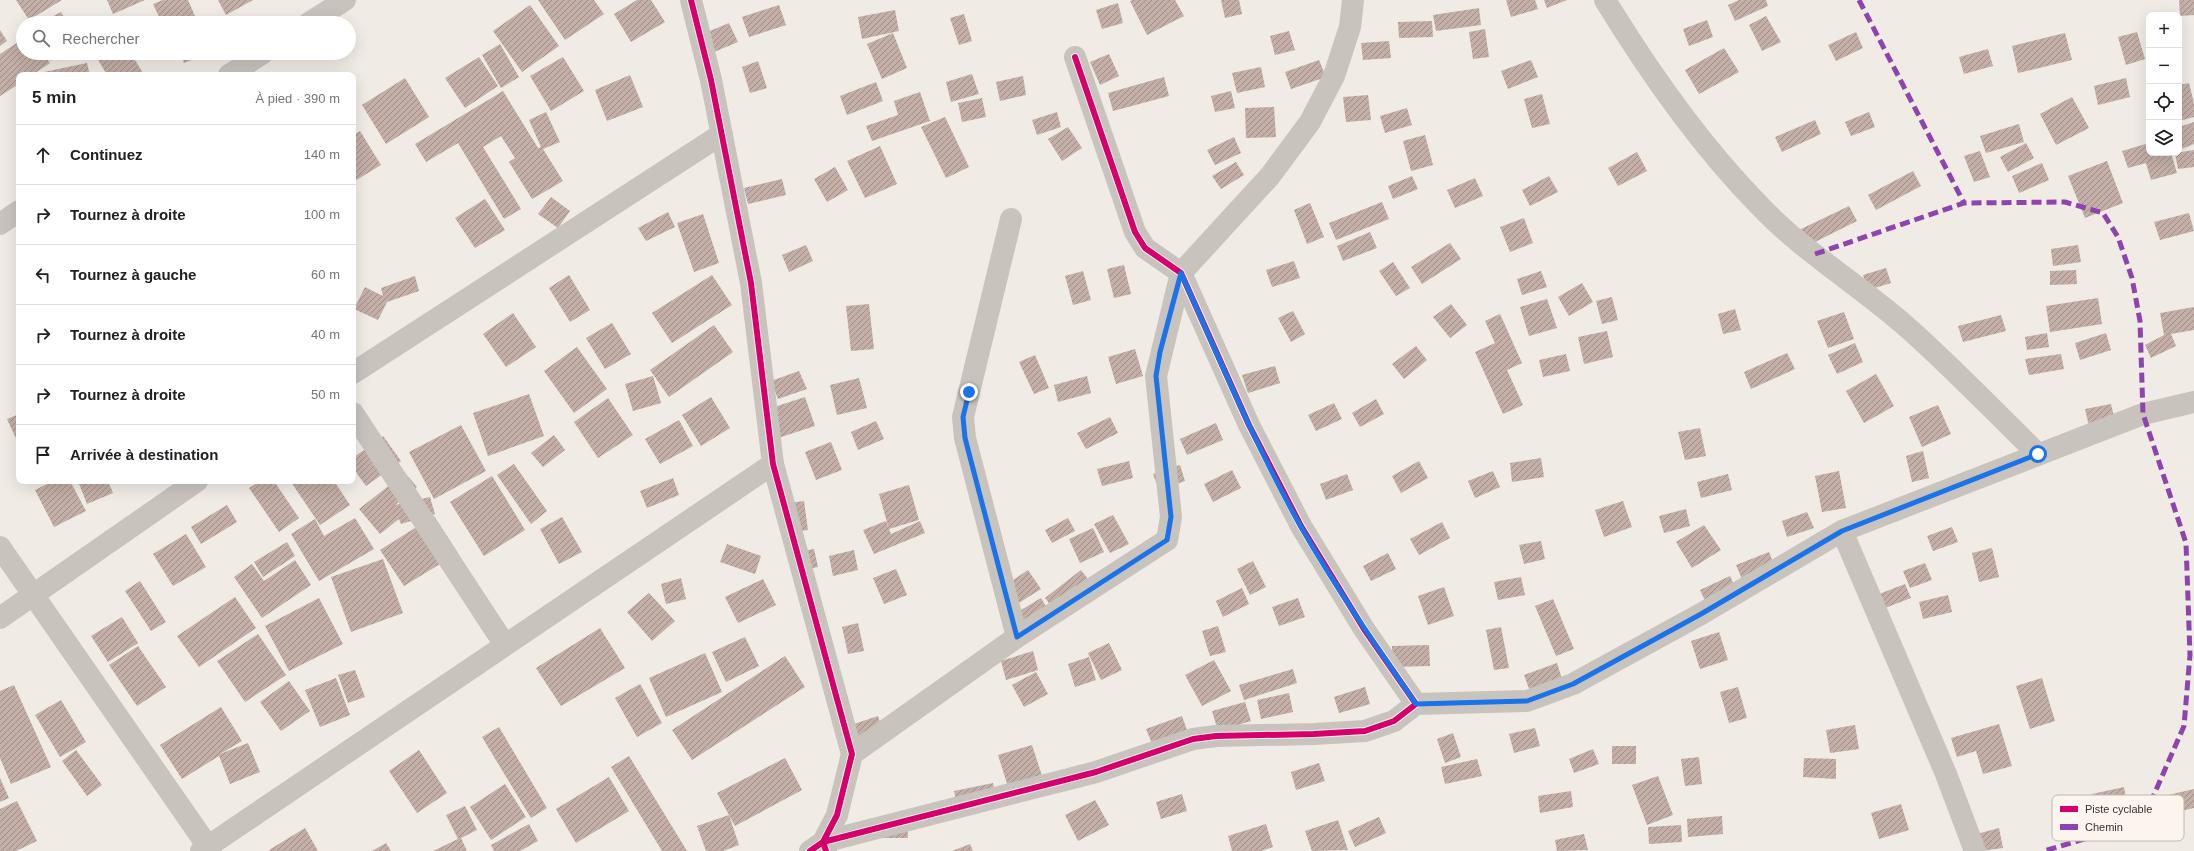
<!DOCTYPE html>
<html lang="fr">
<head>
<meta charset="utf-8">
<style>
  body { margin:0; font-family:Helvetica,sans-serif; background:#f2f2f2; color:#202124 }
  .controls { position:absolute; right:12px; top:12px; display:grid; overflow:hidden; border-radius:8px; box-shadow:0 4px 16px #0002 }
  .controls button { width:36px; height:36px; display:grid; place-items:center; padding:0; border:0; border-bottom:1px solid #e0e0e0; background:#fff; color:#202124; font:20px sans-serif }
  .stop { position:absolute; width:12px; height:12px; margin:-9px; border:3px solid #1a73e8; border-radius:50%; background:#fff }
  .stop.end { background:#1a73e8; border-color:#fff; box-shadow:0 1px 4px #0008 }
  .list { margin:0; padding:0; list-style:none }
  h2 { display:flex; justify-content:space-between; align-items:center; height:52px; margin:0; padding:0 16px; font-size:17px }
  h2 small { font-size:13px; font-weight:400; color:#757577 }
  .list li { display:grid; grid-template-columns:26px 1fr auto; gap:12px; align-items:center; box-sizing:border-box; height:60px; padding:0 16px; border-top:1px solid #e0e0e0 }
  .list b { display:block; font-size:15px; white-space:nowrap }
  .list em { font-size:13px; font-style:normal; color:#757577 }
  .icon { flex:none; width:22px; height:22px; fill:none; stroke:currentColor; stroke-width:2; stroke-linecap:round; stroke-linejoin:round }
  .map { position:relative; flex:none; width:2194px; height:851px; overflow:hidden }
  .search { position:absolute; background:#fff; box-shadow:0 4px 16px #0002; left:16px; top:16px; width:340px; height:44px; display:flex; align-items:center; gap:10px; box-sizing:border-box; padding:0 14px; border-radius:22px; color:#757577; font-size:15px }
  .panel { position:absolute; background:#fff; box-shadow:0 4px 16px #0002; left:16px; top:72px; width:340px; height:412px; border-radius:8px }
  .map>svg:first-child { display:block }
  .building { fill:url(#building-hatch) }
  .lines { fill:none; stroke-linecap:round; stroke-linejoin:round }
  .minor { stroke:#c9c3be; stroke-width:22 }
  .quiet { stroke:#8e44ad; stroke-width:5; stroke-dasharray:10 5; stroke-linecap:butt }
  .cycleway-casing { stroke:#fbf5ee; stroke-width:8 }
  .cycleway { stroke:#d6006c; stroke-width:6 }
  .route { stroke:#1a73e8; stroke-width:5 }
  .key { fill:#fbf5ee; stroke:#c1bab4; stroke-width:1 }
  .key-label { font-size:11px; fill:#3b302b }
</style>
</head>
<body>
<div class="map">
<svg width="2194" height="851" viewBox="0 0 2194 851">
  <defs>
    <pattern id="building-hatch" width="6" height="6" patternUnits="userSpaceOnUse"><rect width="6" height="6" fill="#c3afa7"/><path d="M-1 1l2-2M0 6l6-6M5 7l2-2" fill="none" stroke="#a08f88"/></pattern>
  </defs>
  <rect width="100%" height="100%" fill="#f0ebe5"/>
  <!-- building -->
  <path class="building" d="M16 0H62L29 20Z
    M107 0H145L113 14Z
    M163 0H188L198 23H162L153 4Z
    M218 0H253L226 15Z
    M538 0H594L604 14 565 40Z
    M637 0H651L665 22 631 42 614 14Z
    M1132 0H1175L1184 16 1147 35 1130 1Z
    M1221 0H1239L1242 14 1225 18Z
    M1506 0H1535L1538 9 1511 17Z
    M1544 0H1567L1547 8Z
    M1739 0H1766L1768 6 1735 21 1728 5Z
    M2179 0H2194V15L2180 16Z
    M1118 3 1123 23 1102 29 1096 10Z
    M530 5 559 46 522 72 493 31Z
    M779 5 786 25 749 37 742 17Z
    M1479 8 1481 25 1436 31 1433 15Z
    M895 10 899 31 862 39 858 17Z
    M61 12 67 23H40Z
    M964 14 972 41 959 45 950 18Z
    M1766 16 1781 42 1762 51 1749 25Z
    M1707 20 1713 37 1689 46 1683 29Z
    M1432 21 1433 37 1399 38 1398 22Z
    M729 23 738 42 714 52 705 33Z
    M1485 29 1489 57 1473 59 1469 32Z
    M0 30 7 41 0 46Z
    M1289 31 1295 50 1275 55 1270 36Z
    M1856 32 1863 48 1836 61 1828 45Z
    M2137 32 2145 59 2126 65 2118 37Z
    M893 33 907 68 882 79 867 44Z
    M2065 33 2072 60 2018 73 2012 46Z
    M23 39V53H43L50 63 32 75H19V84L0 96V54Z
    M1389 41 1391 58 1363 60 1361 43Z
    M500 44 519 77 501 88 482 55Z
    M1724 48 1739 72 1699 94 1685 70Z
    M1988 49 1993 66 1964 74 1959 57Z
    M46 53H66L50 61Z
    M105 53H131L144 75H107L97 58Z
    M180 53H210L184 63Z
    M1109 54 1119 76 1100 85 1090 62Z
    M479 57 498 86 465 108 445 78Z
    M563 57 584 91 551 111 530 76Z
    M1319 60 1326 77 1291 89 1285 72Z
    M1531 60 1538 77 1508 89 1501 71Z
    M758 61 767 88 750 93 742 67Z
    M87 63 90 75H44V72Z
    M1261 67 1265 87 1237 93 1232 73Z
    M972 74 979 94 951 102 946 82Z
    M630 75 643 107 607 121 595 90Z
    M1023 76 1026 95 1000 101 996 82Z
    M1164 77 1169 96 1113 111 1108 93Z
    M405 78 429 117 386 144 362 105Z
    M2126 78 2130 97 2098 105 2094 86Z
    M876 82 883 101 847 115 840 96Z
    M2189 83 2194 103V117L2179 121V85Z
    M503 91 538 148 541 147 529 120 546 112 560 142 543 149 563 181 532 199 509 162 515 158 501 136 483 147 521 209 504 219 458 143 426 162 415 144Z
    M1231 91 1235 108 1215 112 1211 96Z
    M920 92 930 121 872 141 866 126 898 115 894 101Z
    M1542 94 1550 124 1532 128 1524 99Z
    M1368 95 1371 120 1346 122 1343 97Z
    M2072 97 2089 128 2056 145 2040 114Z
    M982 98 986 117 962 122 958 103Z
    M1274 107 1276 137 1246 138 1245 108Z
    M1407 108 1412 125 1385 133 1380 116Z
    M1057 112 1061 127 1037 135 1032 120Z
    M1869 112 1875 127 1851 136 1845 122Z
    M945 117 969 167 946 178 921 127Z
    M1815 120 1821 134 1782 152 1775 137Z
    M2194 122V144L2179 150V127Z
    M2019 124 2024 142 1986 153 1980 136Z
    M1068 127 1082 148 1062 161 1048 139Z
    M360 131 381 165 353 182V135Z
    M1425 135 1433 165 1411 171 1403 141Z
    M1234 137 1241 153 1215 165 1207 150Z
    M2026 143 2034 158 2008 172 2000 157Z
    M2149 143V153H2171L2177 173 2151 180 2146 163 2128 168 2122 151Z
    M880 146 897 184 865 198 847 161Z
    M2194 150V167L2178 169 2175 153Z
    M1980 151 1990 177 1974 182 1964 156Z
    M1637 152 1647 171 1618 186 1608 168Z
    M2107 161 2123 203 2085 218 2068 176Z
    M1236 162 1244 175 1221 189 1212 176Z
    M2042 163 2049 180 2019 193 2012 176Z
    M835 167 848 190 827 202 814 179Z
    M1913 171 1921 186 1876 210 1868 195Z
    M1412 176 1418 189 1393 199 1388 186Z
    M1549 176 1558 192 1530 206 1522 190Z
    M1475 178 1483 196 1455 208 1447 190Z
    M782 179 786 195 748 204 744 188Z
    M551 197 570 211 558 228 538 214Z
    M485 199 505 230 475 248 455 218Z
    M1382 202 1389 219 1336 240 1329 223Z
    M1310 203 1324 237 1307 244 1294 210Z
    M1849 206 1857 221 1809 245 1801 229Z
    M668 212 675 227 646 241 638 228Z
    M2189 213 2194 231 2160 240 2154 222Z
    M703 214 719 263 694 272 677 223Z
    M1524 218 1533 243 1510 252 1500 227Z
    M1370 232 1377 248 1343 261 1337 246Z
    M1450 243 1461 259 1422 284 1411 267Z
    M806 245 813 261 789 272 782 255Z
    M2078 245 2081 262 2053 266 2051 249Z
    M1294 261 1300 278 1272 287 1266 270Z
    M1393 262 1410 288 1396 296 1379 271Z
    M1124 265 1131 294 1114 298 1107 269Z
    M1886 268 1891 283 1868 290 1863 275Z
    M2076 270 2077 284 2050 285V271Z
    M1083 271 1091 300 1073 305 1065 276Z
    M1541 271 1547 287 1522 295 1517 279Z
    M569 275 590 310 570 322 549 288Z
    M712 275 732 305 672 343 652 313Z
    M415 276 419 291 387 302 378 320 354 309 365 287 383 296 381 288Z
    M1582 283 1593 302 1569 316 1558 297Z
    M1612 297 1618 320 1602 324 1596 301Z
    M2098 298 2102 324 2050 332 2046 306Z
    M1547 299 1557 328 1529 336 1520 307Z
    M869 304 874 349 851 351 846 306Z
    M1451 304 1467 325 1450 338 1433 317Z
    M2194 307V330L2171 334 2176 346 2151 358 2145 345 2164 335 2160 313Z
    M1735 309 1741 330 1723 334 1718 314Z
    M1293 311 1305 334 1291 342 1278 318Z
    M1844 312 1854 339 1828 348 1817 321Z
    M513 313 536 347 506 367 483 334Z
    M1500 314 1522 363 1507 370 1523 405 1503 414 1475 352 1495 343 1485 321Z
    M2001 315 2006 331 1963 342 1958 326Z
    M612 323 631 354 605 369 586 338Z
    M714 325 733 352 669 397 650 370Z
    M1607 331 1613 357 1584 364 1578 337Z
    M2047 333 2049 347 2027 350 2025 337Z
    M2106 333 2111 350 2080 360 2075 343Z
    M1855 343 1863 362 1837 374 1828 355Z
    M1416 346 1427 360 1404 379 1392 364Z
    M577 347 607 389 574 413 544 371Z
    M1135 349 1143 376 1116 384 1108 357Z
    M1787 353 1795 369 1751 389 1744 372Z
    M1566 354 1570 371 1543 377 1539 360Z
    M2061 354 2064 369 2029 375 2025 359Z
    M1035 355 1049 388 1034 394 1019 362Z
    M1275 366 1280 383 1248 393 1242 375Z
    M799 371 807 389 778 399 771 381Z
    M1876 374 1894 406 1864 423 1846 391Z
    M653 376 661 403 633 411 625 384Z
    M1087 376 1091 393 1058 402 1054 385Z
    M859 378 867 408 837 415 830 385Z
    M529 394 544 436 488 456 473 413Z
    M711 397 730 428 701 446 682 415Z
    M805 397 815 426 772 440 762 411Z
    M608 398 633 435 598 458 574 422Z
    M1376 399 1384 414 1360 427 1352 413Z
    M1334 403 1342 419 1316 431 1308 415Z
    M2111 404 2115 421 2089 426 2085 409Z
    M1938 405 1951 434 1922 447 1909 417Z
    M19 414V445L7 419Z
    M1110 417 1118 433 1086 449 1077 433Z
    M679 420 693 446 660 464 645 439Z
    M876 421 884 439 858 450 851 432Z
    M1216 423 1223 440 1187 455 1180 439Z
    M461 425 486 471 434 499 409 452Z
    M1700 428 1706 456 1685 460 1678 432Z
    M554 435 565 450 543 467 531 453Z
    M383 436 401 461 366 486 353 468V458Z
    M831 442 842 470 816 480 805 452Z
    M1923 451 1929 478 1912 482 1906 456Z
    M1541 458 1544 477 1512 482 1510 463Z
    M1129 461 1133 478 1102 486 1097 469Z
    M1419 461 1428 478 1401 493 1392 476Z
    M514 464 547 511 531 524 497 475Z
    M1180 465 1185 481 1159 490 1153 474Z
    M1232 470 1241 488 1213 502 1204 484Z
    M1493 471 1500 487 1475 498 1468 481Z
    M1839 471 1846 508 1822 512 1815 476Z
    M405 473 417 487 395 505 430 497 435 514 401 524 399 519 380 534 359 509Z
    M1347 474 1353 490 1326 500 1320 484Z
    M1728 474 1732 490 1701 498 1697 482Z
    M492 476 525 530 484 556 450 502Z
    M673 478 679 495 647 508 640 491Z
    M53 481H70L86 511 54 527 35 490Z
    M78 481H108L113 493 87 504Z
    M260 481H274L299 518 279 532 249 488Z
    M334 481 350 505 320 525 291 482Z
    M909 485 919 520 889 529 879 494Z
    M804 501 808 530 786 533 782 504Z
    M1623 501 1632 527 1604 537 1595 510Z
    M227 505 237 522 201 544 191 527Z
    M1686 509 1690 526 1664 533 1659 516Z
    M1807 512 1814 528 1787 537 1782 521Z
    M1113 515 1129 544 1110 553 1094 524Z
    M434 516 458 553 404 586 380 550Z
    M562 517 582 552 559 564 540 529Z
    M355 518 374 549 319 581 291 534 315 519 324 536Z
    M1068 518 1075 531 1052 543 1045 530Z
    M886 521 891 534 920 521 925 533 874 554 863 530Z
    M1442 522 1450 538 1419 555 1410 539Z
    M1704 525 1721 550 1692 568 1676 542Z
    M1952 527 1958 542 1933 551 1927 536Z
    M1093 528 1104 552 1080 563 1069 539Z
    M186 534 206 567 173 586 153 554Z
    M1541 541 1545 559 1524 564 1519 545Z
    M287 542 295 556 263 577 254 562Z
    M727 544 761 556 755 574 720 562Z
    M1992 548 1999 577 1979 582 1972 553Z
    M814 549 818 567 796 572 792 553Z
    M854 550 858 570 833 576 829 556Z
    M1769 552 1775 567 1742 579 1736 565Z
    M1388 553 1396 569 1371 581 1363 566Z
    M383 559 403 613 351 632 331 577Z
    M295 560 311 585 262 618 234 577 252 564 264 581Z
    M1253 561 1266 587 1250 595 1237 569Z
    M1925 563 1932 580 1910 588 1903 571Z
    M896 569 907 595 884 604 873 578Z
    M1028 570 1041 589 1006 611 994 593Z
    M1081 570 1091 583 1055 611 1045 598Z
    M1730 576 1737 591 1707 605 1700 590Z
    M1521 577 1525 595 1498 600 1494 582Z
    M681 578 686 599 666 604 661 584Z
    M763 579 776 605 738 623 725 597Z
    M140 581 166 622 151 631 125 591Z
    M1905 584 1911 598 1885 608 1879 594Z
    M1444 587 1454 616 1428 625 1418 596Z
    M1242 588 1249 604 1223 617 1216 601Z
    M649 593 675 621 652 641 627 612Z
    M1948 595 1952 612 1923 619 1919 602Z
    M235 597 256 628 199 667 177 636Z
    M319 598 343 644 289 671 265 626Z
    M1041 598 1050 613 1027 626 1018 612Z
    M1298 598 1305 617 1279 626 1272 607Z
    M1553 599 1574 649 1556 656 1535 606Z
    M122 617 138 643 108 662 91 636Z
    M858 623 864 651 848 654 842 627Z
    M1218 626 1226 652 1210 656 1202 631Z
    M1501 627 1509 668 1494 670 1486 630Z
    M600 628 625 668 561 706 536 668Z
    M1719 632 1728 660 1700 669 1691 641Z
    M258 634 286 675 245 702 217 661Z
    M745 637 759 666 726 682 712 652Z
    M1109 643 1122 670 1101 680 1088 653Z
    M1429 645 1430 666 1392 667V646Z
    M138 646 166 687 137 706 109 665Z
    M1033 651 1038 670 1006 680 1001 661Z
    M705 653 722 692 666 717 649 678Z
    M785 656 805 687 692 760 672 730Z
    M1089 657 1096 680 1075 687 1068 664Z
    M1214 660 1231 691 1202 706 1185 675Z
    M1557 663 1563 682 1531 694 1524 675Z
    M1293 669 1297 683 1244 700 1239 685Z
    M355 670 365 697 348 703 338 675Z
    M1036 672 1048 694 1024 707 1012 685Z
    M336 678 350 715 320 727 305 690Z
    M2042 678 2055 721 2030 729 2016 686Z
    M289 681 310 711 281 731 260 702Z
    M640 684 662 723 637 737 615 698Z
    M14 685 51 767 11 784 0 758V691Z
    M1365 687 1370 704 1339 713 1334 697Z
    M1738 687 1747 718 1729 723 1720 692Z
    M1289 693 1293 712 1261 719 1257 700Z
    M61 700 86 742 60 757 35 715Z
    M1245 702 1251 721 1218 731 1212 711Z
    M221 707 242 741 220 754 248 743 260 772 230 784 219 756 182 779 160 745Z
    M878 716 883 731 858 739 854 724Z
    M1182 716 1188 733 1153 746 1146 729Z
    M1999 724 2012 766 1983 774 1976 751 1957 757 1951 738Z
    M1855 725 1859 749 1830 753 1826 730Z
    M499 727 547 808 531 818 482 737Z
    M1535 728 1540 746 1514 753 1509 734Z
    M1453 733 1461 757 1445 763 1437 739Z
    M1032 745 1045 785 1011 796 998 755Z
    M1612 746H1636V764H1612Z
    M1593 749 1599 764 1574 773 1569 759Z
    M76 750 102 785 87 796 62 761Z
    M419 750 447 793 417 813 389 771Z
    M629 756 687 851H662L611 767Z
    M1699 757 1702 784 1685 786 1681 759Z
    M785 758 802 790 735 826 717 793Z
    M1804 758 1836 759V779L1803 777Z
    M1477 759 1482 776 1445 784 1441 767Z
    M1319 763 1325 781 1296 790 1291 772Z
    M1658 776 1673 815 1647 825 1632 785Z
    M609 777 629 811 576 843 556 809Z
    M0 778 9 798 0 802Z
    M993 783 997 804 959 813 954 791Z
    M505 784 526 817 491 840 470 807Z
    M2124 787 2127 803 2096 810 2092 794Z
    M2194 789V808L2172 813 2168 795Z
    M1571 791 1573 807 1540 813 1538 796Z
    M1182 794 1187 811 1161 819 1156 802Z
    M1095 800 1109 825 1078 841 1065 815Z
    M17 801 37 841 16 851H0V809Z
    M1901 804 1909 830 1879 839 1871 813Z
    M465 806 477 830 461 838 467 851H433L458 839 446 815Z
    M729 815 739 845 723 851H706L697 826Z
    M1722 816 1723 834 1688 837 1687 819Z
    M1379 817 1386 833 1355 847 1348 831Z
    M1338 820 1348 850 1312 851 1305 831Z
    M907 822 908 838H881Z
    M529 824 538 841 520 851H494L491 845Z
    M1266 824 1273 847 1261 851H1232L1228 836Z
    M1681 825 1682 842 1649 844 1648 827Z
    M305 828 318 851H270L269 850Z
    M1999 828 2003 848 1981 851 1977 834Z
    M1584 834 1588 850 1557 851 1555 840Z
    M386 843 391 851H372Z
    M970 844 973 851H952Z"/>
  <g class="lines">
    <!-- minor -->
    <path class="minor" d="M691 0 711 80 751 283 773 464 852 754 837 815 823 842 826 851
      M1605 0C1649 72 1699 144 1759 205 1802 251 1861 286 1908 328 1953 368 1995 412 2038 454
      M309 23 345 0
      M229 75 263 53
      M1011 219 963 417 965 438 1017 637
      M0 224 19 211
      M353 373 722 134
      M353 413 505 645
      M1842 531 1946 774 1975 851
      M0 547 211 851
      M0 618 197 481
      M1416 704 1527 701 1573 684 1701 614 1842 531 2143 414 2194 402
      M852 754 1017 637 1167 540 1171 517 1156 376 1181 273 1270 176 1310 122 1334 76 1350 27 1353 0
      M201 851 773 464
      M810 851 823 842 1096 772 1193 739 1216 736 1314 734 1365 731 1394 721 1416 704 1364 629 1301 526 1249 425 1181 273 1145 248 1135 232 1075 57"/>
    <!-- quiet -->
    <path class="quiet" d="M1859 0 1964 203
      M1815 254 1964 203 2065 202 2103 213 2118 237 2132 278 2140 321 2143 414 2186 543 2190 655 2184 726 2142 822 2044 851"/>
    <!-- cycleway casing -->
    <g class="cycleway-casing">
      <path id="cycleway" d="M691 0 711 80 751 283 773 464 852 754 837 815 823 842 826 851
        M810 851 823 842 1096 772 1193 739 1216 736 1314 734 1365 731 1394 721 1416 704 1364 629 1301 526 1249 425 1181 273 1145 248 1135 232 1075 57"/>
    </g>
    <!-- cycleway -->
    <use href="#cycleway" class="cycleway"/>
  </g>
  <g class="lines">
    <!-- route -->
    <path class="route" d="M969 392 963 417 965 438 1017 637 1167 540 1171 517 1156 376 1160 352 1181 273C1219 358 1255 445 1301 527 1336 588 1376 646 1416 704L1527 701 1573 684 1701 614 1842 531 2038 454"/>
  </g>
  <!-- legend -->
  <rect x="2052" y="795" width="132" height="46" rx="6" class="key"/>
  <rect x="2060" y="806" width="18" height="6" fill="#d6006c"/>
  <rect x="2060" y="824" width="18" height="6" fill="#8e44ad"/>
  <g class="key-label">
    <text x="2085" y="813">Piste cyclable</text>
    <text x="2085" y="831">Chemin</text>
  </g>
</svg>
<div class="controls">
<button>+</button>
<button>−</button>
<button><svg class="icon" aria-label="locate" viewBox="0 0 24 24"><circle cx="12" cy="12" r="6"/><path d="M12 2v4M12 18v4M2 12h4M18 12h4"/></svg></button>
<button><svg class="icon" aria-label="layers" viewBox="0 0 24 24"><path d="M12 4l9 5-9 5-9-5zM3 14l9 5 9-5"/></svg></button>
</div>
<div class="stop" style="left:2038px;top:454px"></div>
<div class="stop end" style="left:969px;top:392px"></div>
<div class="search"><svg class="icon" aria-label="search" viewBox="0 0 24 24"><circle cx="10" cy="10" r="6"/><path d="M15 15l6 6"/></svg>Rechercher</div>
<section class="panel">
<h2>5 min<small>À pied · 390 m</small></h2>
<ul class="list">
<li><svg class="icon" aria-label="ahead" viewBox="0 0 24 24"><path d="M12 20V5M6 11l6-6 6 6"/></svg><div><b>Continuez</b></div><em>140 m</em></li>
<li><svg class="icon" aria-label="right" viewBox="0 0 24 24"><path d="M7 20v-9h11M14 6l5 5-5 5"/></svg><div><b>Tournez à droite</b></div><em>100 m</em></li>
<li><svg class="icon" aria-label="left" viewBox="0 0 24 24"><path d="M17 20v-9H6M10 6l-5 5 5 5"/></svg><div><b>Tournez à gauche</b></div><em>60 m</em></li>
<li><svg class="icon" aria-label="right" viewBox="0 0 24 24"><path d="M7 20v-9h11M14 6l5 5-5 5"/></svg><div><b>Tournez à droite</b></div><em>40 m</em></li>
<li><svg class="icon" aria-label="right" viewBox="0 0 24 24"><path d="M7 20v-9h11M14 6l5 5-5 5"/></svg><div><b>Tournez à droite</b></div><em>50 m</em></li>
<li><svg class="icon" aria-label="arrive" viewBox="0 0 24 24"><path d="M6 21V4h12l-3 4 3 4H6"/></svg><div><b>Arrivée à destination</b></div></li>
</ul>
</section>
</div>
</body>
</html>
